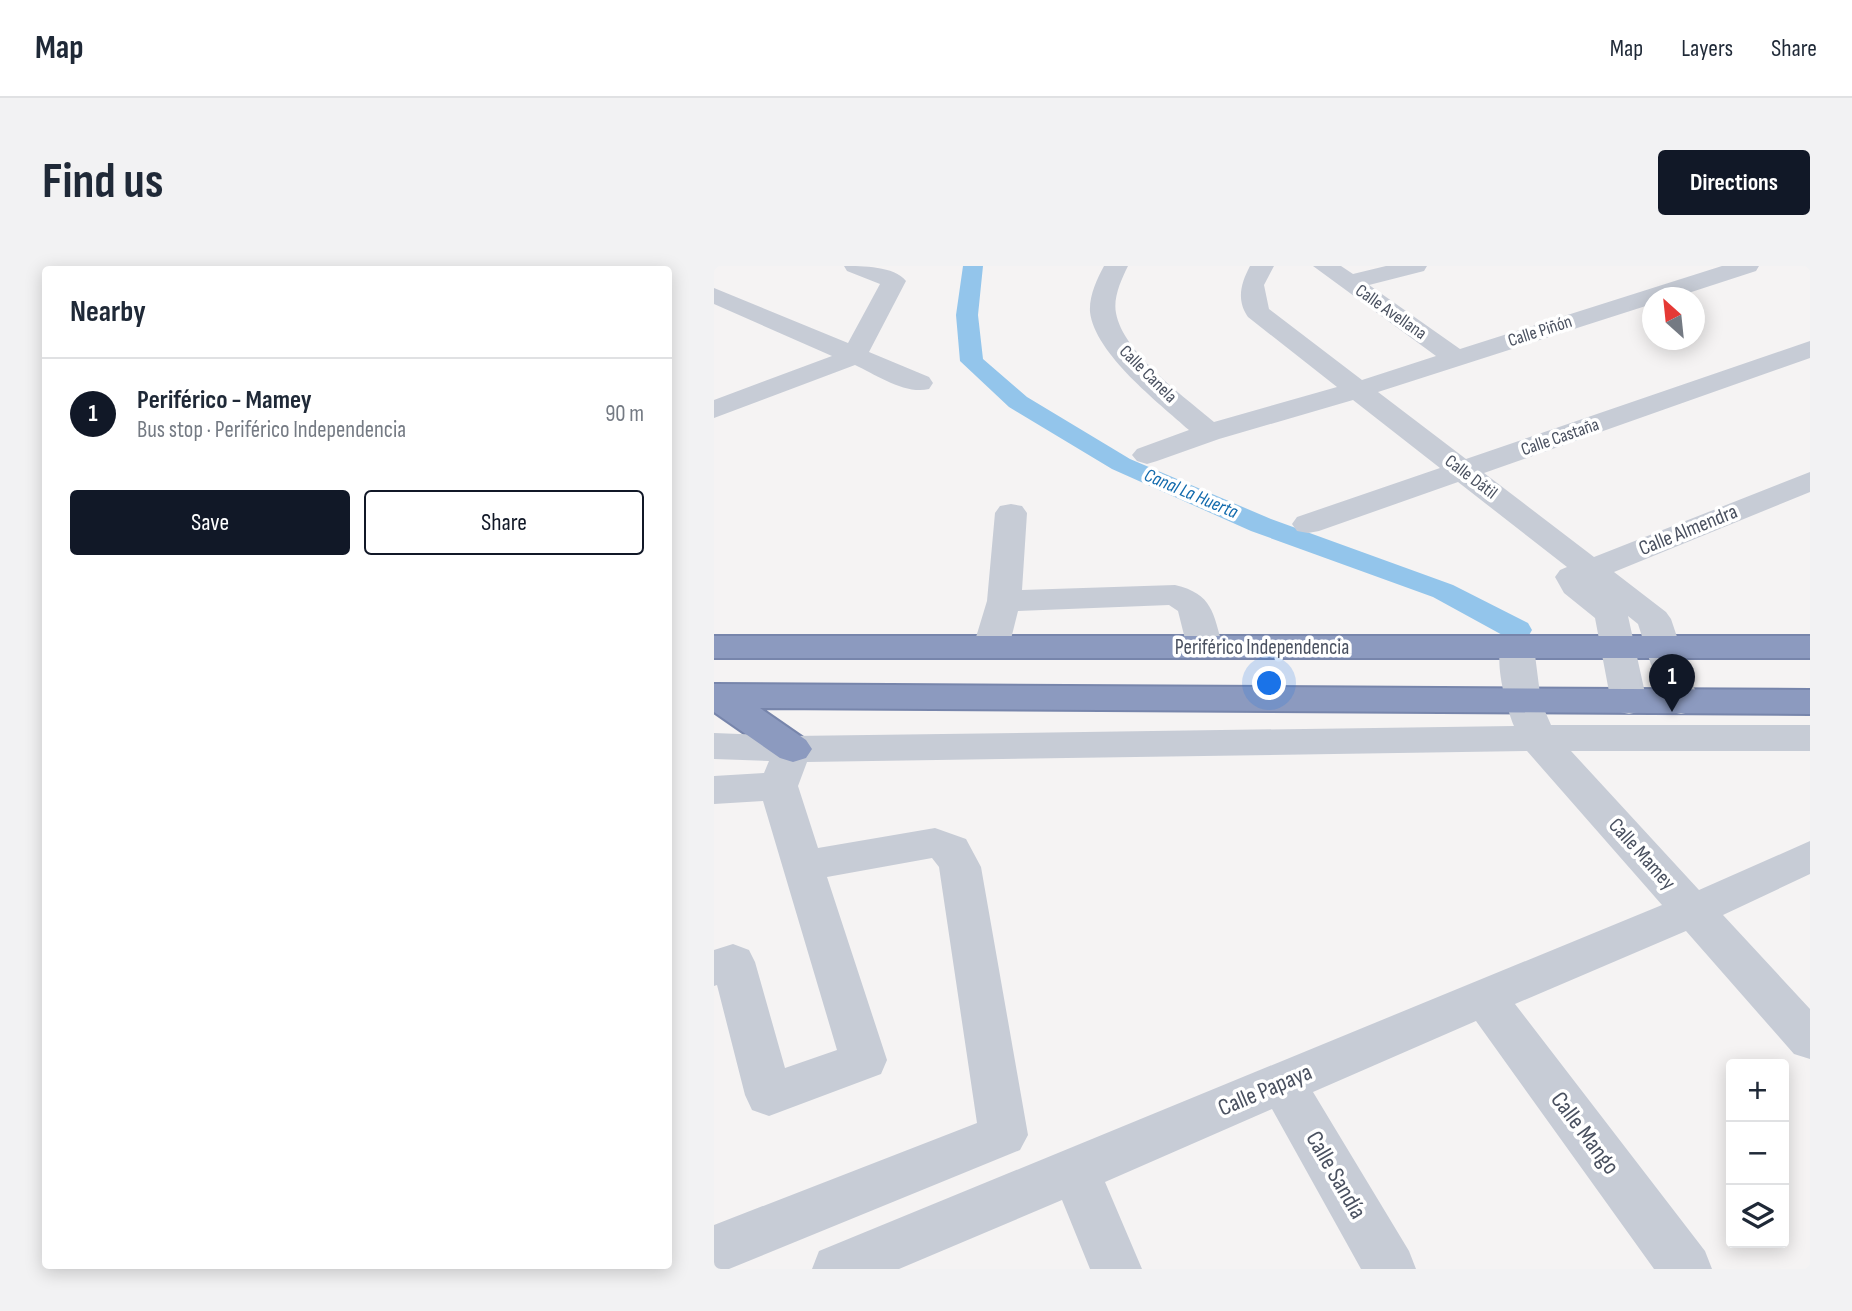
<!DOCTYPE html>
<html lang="en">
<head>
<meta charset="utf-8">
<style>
  body { margin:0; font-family:"Sofia Sans Condensed",sans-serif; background:#f2f2f3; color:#1f2937 }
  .controls { position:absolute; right:21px; bottom:21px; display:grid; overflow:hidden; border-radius:7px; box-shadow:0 4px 18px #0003 }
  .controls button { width:63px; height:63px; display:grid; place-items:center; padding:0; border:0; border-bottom:2px solid #e0e1e3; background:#fff; color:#1f2937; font:35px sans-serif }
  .compass { position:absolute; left:928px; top:21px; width:63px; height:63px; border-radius:50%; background:#fff; box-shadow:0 4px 18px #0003; rotate:333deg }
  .you { position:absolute; left:556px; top:418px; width:24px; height:24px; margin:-18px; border:5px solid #fff; border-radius:50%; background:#1a73e8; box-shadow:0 0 0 10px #1a73e833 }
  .badge { display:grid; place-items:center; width:46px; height:46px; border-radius:50%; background:#111827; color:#fff; font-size:23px; font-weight:700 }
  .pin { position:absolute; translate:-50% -58px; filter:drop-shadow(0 2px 4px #0008) }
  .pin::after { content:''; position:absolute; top:37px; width:24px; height:21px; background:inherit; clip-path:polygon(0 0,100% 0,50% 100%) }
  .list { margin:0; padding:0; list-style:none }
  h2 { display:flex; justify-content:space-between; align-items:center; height:91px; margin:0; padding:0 28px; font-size:30px }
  h2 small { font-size:23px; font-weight:400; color:#747a83 }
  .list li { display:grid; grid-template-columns:46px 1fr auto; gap:21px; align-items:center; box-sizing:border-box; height:112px; padding:0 28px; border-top:2px solid #e0e1e3 }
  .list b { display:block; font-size:26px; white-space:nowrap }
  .list p { margin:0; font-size:23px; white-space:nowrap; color:#747a83 }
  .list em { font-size:23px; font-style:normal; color:#747a83 }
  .actions { display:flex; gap:14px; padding:21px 28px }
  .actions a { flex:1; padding:16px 0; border:2px solid #111827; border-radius:7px; text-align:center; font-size:24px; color:#111827 }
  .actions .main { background:#111827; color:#fff }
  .icon { flex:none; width:38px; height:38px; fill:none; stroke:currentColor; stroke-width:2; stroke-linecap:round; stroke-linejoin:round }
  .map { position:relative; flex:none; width:1096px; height:1003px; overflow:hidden; border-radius:7px }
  header { display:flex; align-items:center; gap:42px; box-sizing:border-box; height:98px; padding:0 35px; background:#fff; border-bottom:2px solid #e0e1e3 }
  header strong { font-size:33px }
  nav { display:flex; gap:38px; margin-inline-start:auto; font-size:24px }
  .intro { display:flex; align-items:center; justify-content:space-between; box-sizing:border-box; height:168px; padding:0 42px }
  h1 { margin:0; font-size:49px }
  .button { padding:18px 32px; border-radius:7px; background:#111827; color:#fff; font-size:24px; font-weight:700 }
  main { display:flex; gap:42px; padding:0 42px }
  aside { flex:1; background:#fff; border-radius:7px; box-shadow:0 4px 18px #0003 }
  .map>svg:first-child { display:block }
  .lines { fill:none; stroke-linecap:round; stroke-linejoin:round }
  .canal { fill:#93c5eb; fill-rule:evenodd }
  .highway-casing { stroke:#7785ab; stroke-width:4 }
  .minor { fill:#c7ccd6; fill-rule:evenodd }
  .highway { fill:#8c9abf; fill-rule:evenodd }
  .labels { text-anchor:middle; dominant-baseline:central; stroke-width:7; stroke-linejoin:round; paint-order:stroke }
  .far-street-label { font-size:18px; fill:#4a5160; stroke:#fff }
  .far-water-label { font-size:19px; font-style:italic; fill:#116aad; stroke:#fff }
  .street-label { font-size:21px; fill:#4a5160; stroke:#fff }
  .near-street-label { font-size:24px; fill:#4a5160; stroke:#fff }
</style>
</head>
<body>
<header>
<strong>Map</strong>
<nav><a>Map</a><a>Layers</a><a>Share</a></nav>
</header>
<div class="intro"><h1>Find us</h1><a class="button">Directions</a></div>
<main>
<aside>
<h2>Nearby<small></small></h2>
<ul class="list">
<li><span class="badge">1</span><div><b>Periférico - Mamey</b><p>Bus stop · Periférico Independencia</p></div><em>90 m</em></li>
</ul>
<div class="actions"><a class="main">Save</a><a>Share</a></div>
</aside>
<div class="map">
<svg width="1096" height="1003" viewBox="0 0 1096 1003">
  <rect width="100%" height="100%" fill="#f5f3f3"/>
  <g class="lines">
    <!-- canal -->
    <path class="canal" d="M249 0H269L264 49 269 93 313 131 416 193 557 253 739 319 814 357 818 364 814 371 803 373 792 371 719 331 537 265 398 203 295 141 246 95 242 49Z"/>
    <!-- highway casing -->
    <g class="highway-casing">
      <path id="highway" d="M0 370H1096V392H0Z
        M0 418 1096 424V448L46 442 92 474 98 483 92 492 79 496 66 492 0 446Z"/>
    </g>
    <!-- minor -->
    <path class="minor" d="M130 0C149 0 180 0 192 15L155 86 215 111 219 117 215 123C192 129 162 109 141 99L0 152V134L118 90 0 38V22L134 77 166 18 133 5Z
      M390 0H414C407 14 399 32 402 47 409 87 471 131 500 156L623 121 534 51C522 34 527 17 536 0H560L550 19 555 43 648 114 722 90 599 0H627L639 8 672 0H713L710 5 655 19 746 83 1008 0H1045L1042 5 959 32H938V38L664 126 752 193 1096 75V92L770 207 880 291 1096 206V226L900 306 952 346 957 353 985 436 980 445 967 448 954 445 949 436 924 358 914 350 933 436 928 445 915 448 902 445 897 436 881 352 850 327 841 311 846 304 853 301 744 216 605 265 594 267 583 265 578 258 583 251 726 202 639 134 505 173 443 195 433 198 423 195 418 189 423 183 475 164C445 137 381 88 376 46 375 30 383 13 390 0Z
      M297 238 308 240 313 247 308 324 461 319C499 328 499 347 509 381L503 389 491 392 479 389 473 381 464 345 455 339 304 345 295 381 289 389 277 392 265 389 259 381 273 335 281 247 286 240Z
      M802 370 814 373 820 381 827 436 837 459H1096V485H857L985 624 1096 575V608L1009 649 1096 743V793L1080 788 972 665 801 738 991 985 998 1003H940L762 755 599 826 695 985 702 1003H647L558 843 391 916 428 1003H376L348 934 185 1003H98L105 985 948 639 813 485 93 496 84 520 104 582 221 562 252 573 267 601 314 869 306 884 15 1003H0V959L263 857 225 601 218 592 113 611 173 794 167 808 55 850 38 844 31 829 3 719 0 720V684L19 678 35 684 41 696 71 802 123 784 49 535 0 538V510L50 507 55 495 0 493V467L79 470 800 460C792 440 778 391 790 373Z"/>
    <!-- highway -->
    <use href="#highway" class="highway"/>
  </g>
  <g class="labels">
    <!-- far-street labels -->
    <g class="far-street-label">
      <text transform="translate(677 46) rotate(35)">Calle Avellana</text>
      <text transform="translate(826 65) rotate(-18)">Calle Piñón</text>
      <text transform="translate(434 108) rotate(45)">Calle Canela</text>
      <text transform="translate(846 171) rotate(-19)">Calle Castaña</text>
      <text transform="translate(757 211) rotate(37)">Calle Dátil</text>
    </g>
    <!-- far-water labels -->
    <g class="far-water-label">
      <text transform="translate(477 228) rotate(23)">Canal La Huerta</text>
    </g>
    <!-- street labels -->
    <g class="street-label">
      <text transform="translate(974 264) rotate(-22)">Calle Almendra</text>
      <text x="548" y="381">Periférico Independencia</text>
      <text transform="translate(928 588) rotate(48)">Calle Mamey</text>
    </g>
    <!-- near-street labels -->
    <g class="near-street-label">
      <text transform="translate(551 824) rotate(-23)">Calle Papaya</text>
      <text transform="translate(871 867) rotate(53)">Calle Mango</text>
      <text transform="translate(622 909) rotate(60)">Calle Sandía</text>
    </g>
  </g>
</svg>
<div class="controls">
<button>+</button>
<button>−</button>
<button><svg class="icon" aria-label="layers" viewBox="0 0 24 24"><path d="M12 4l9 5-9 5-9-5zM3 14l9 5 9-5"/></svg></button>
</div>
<svg class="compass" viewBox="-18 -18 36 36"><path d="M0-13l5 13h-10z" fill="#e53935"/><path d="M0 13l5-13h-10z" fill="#747a83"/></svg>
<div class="you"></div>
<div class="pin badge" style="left:958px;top:446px">1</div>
</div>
</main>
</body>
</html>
